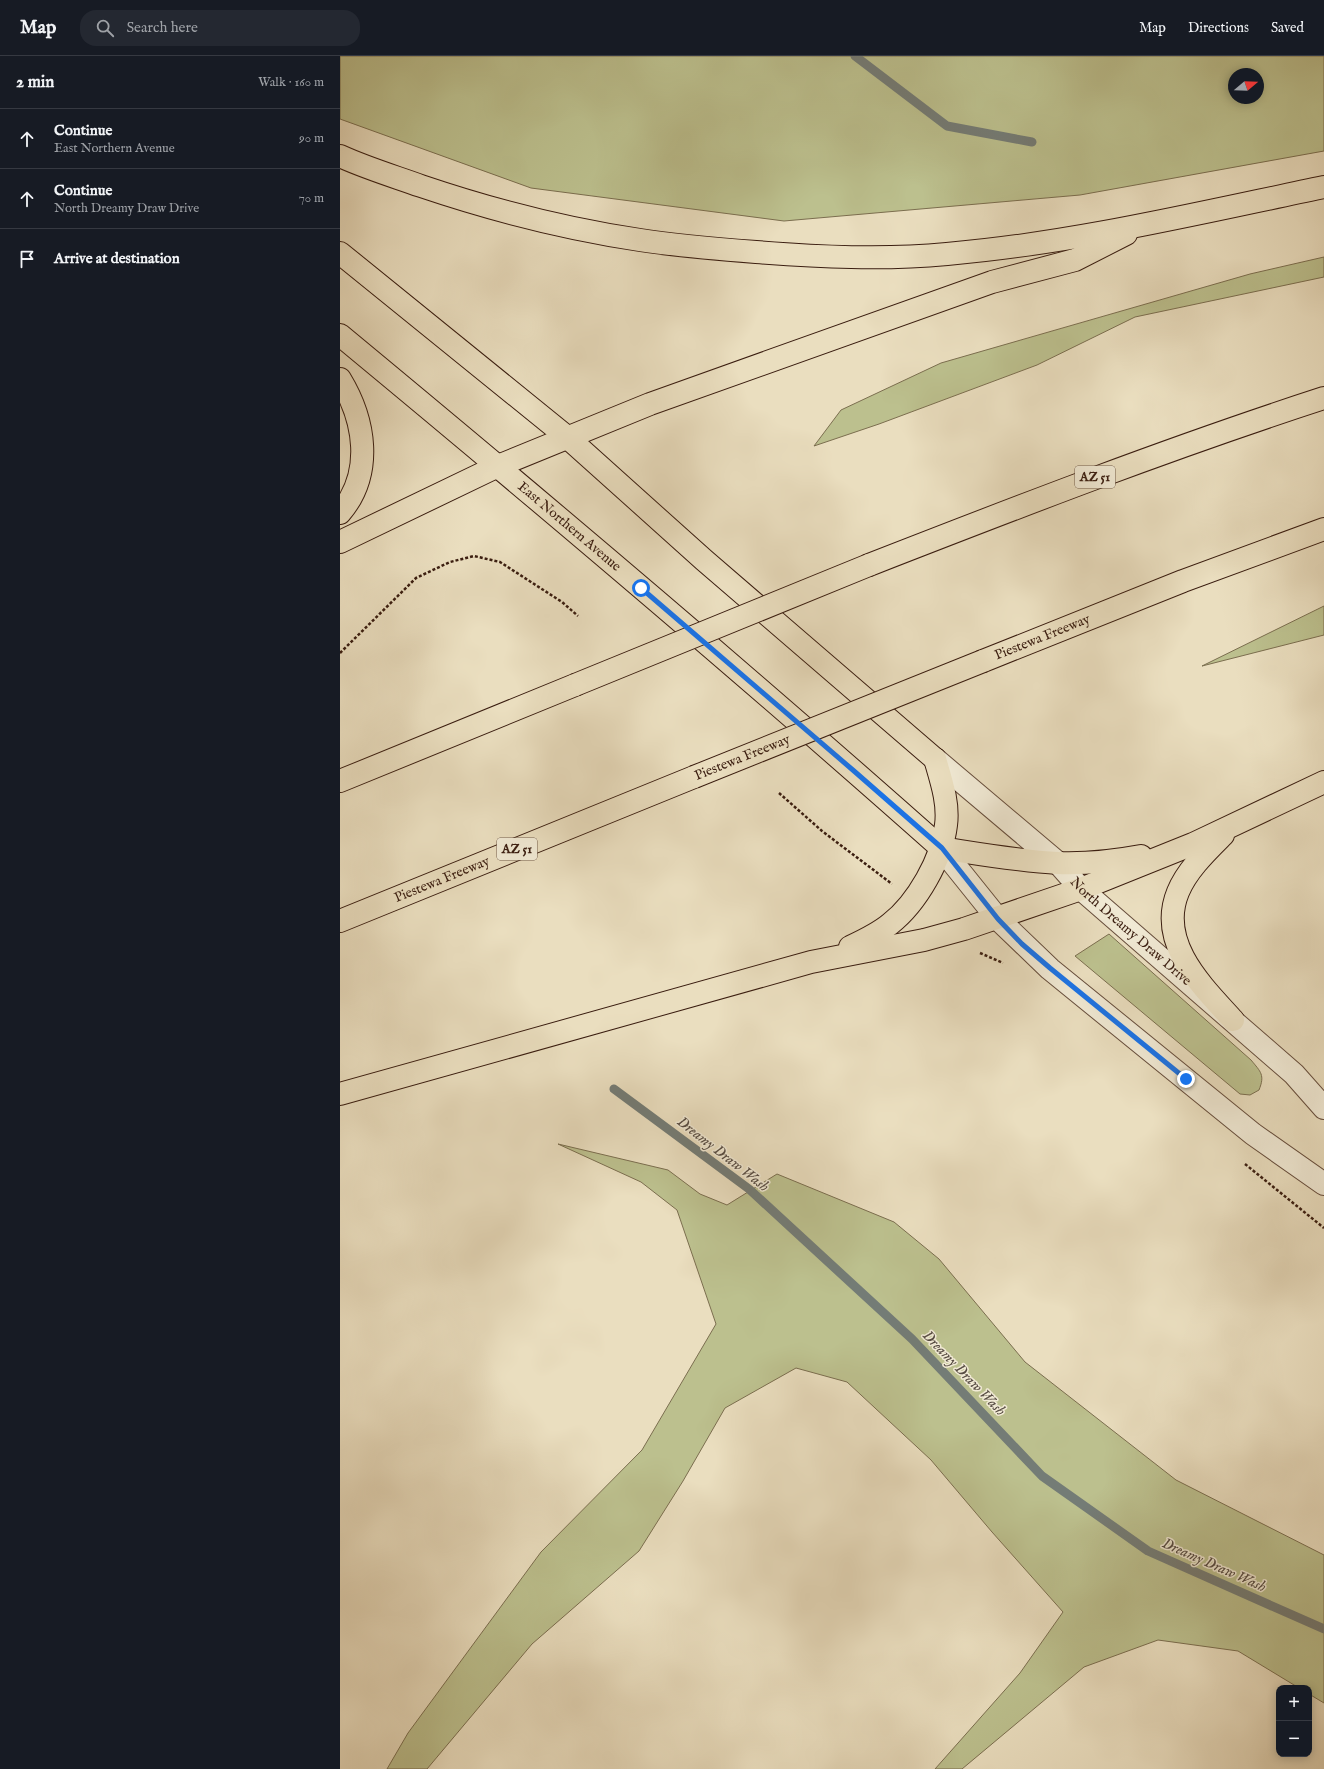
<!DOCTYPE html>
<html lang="en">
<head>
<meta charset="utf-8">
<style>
  body { margin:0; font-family:"IM FELL English",serif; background:#242831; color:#f1f3f6 }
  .controls { position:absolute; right:12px; bottom:12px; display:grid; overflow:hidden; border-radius:8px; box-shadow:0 2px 10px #0003 }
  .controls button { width:36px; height:36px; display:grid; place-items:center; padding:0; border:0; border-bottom:1px solid #363941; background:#171b24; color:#f1f3f6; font:20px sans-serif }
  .compass { position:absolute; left:888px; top:12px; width:36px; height:36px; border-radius:50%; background:#171b24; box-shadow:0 2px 10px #0003; rotate:71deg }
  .stop { position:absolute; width:12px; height:12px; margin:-9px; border:3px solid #1a73e8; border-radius:50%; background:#fff }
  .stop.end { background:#1a73e8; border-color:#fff; box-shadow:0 1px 4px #0008 }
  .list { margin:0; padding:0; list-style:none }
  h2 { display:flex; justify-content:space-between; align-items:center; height:52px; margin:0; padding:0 16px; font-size:17px }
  h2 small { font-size:13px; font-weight:400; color:#9ea1a6 }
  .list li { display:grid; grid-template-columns:26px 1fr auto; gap:12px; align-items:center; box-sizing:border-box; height:60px; padding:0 16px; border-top:1px solid #363941 }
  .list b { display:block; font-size:15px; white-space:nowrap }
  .list p { margin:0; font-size:13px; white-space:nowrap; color:#9ea1a6 }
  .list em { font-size:13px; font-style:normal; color:#9ea1a6 }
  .icon { flex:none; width:22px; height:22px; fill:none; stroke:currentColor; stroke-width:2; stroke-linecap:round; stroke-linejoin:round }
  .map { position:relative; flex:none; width:984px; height:1713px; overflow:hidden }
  header { display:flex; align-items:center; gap:24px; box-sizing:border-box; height:56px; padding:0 20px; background:#171b24; border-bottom:1px solid #363941 }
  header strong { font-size:19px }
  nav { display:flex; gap:22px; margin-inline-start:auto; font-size:14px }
  .search { width:280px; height:36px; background:#242831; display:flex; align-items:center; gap:10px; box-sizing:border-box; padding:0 14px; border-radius:16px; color:#9ea1a6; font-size:15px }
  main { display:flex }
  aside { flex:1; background:#171b24 }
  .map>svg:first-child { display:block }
  .green { fill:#bcc08e; stroke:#7b6e4f; fill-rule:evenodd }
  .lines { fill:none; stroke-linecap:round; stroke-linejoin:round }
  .stream { stroke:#747c76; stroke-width:9 }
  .minor-casing { stroke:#664d3c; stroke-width:24 }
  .major-casing { stroke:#3a1d10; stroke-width:24 }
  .highway-casing { stroke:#3a1d10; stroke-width:24 }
  .path { stroke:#3a1d10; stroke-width:2.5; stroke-dasharray:3 2; stroke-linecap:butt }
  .minor { stroke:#f1ead5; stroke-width:22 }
  .major { stroke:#eadebf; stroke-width:22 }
  .highway { stroke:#eadebf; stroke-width:22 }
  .highway-bridge-casing { stroke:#3a1d10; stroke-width:24; stroke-linecap:butt }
  .highway-bridge { stroke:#eadebf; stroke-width:22 }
  .route { stroke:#1a73e8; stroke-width:5 }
  .labels { text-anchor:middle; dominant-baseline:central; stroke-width:3; stroke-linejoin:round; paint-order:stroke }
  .shield { fill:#f1ead5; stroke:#715a4b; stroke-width:1 }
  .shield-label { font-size:13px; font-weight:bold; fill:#3a1d10 }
  .street-label { font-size:14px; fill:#3a1d10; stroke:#f1ead5 }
  .water-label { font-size:15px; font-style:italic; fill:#574c43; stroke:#f1ead5 }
</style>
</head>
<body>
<header>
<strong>Map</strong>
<div class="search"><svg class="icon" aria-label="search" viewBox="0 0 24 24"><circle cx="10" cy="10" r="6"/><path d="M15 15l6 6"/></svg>Search here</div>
<nav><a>Map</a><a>Directions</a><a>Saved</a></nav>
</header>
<main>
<aside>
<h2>2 min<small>Walk · 160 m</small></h2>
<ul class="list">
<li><svg class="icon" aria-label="ahead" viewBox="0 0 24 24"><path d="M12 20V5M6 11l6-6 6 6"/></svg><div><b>Continue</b><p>East Northern Avenue</p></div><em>90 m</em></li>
<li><svg class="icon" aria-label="ahead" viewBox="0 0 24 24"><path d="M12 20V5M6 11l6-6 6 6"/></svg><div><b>Continue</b><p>North Dreamy Draw Drive</p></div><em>70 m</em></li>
<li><svg class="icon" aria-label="arrive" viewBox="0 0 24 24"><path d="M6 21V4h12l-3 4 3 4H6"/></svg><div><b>Arrive at destination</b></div></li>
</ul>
</aside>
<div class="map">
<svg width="984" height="1713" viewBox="0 0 984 1713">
  <rect width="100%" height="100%" fill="#eadebf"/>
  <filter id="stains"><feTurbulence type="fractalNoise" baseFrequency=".005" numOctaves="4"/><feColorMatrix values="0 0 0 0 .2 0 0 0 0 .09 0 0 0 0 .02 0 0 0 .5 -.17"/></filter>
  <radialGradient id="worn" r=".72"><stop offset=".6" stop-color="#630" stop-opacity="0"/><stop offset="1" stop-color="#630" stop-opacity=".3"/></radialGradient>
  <!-- green -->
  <path class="green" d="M0 0H984V95L740 139 444 165 191 132 0 63ZM894 18H918V42H894Z
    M984 201V221L795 261 697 309 539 368 474 390 501 354 601 307 910 218Z
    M984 550V579L862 610Z
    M769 878 911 1004C921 1016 925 1019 919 1034L910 1039 900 1038 735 900Z
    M218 1088 328 1114 360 1138 387 1149 437 1118 554 1166 599 1203 685 1306 836 1424 984 1499V1647L969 1638V1632H959L898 1595 818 1584 744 1611 622 1713H595L680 1617 723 1556 652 1476 591 1404 507 1326 456 1312 385 1352 343 1425 299 1495 192 1588 87 1713H47L68 1677 201 1496 302 1394 376 1268 337 1154 301 1126Z"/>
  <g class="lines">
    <!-- stream -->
    <path class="stream" d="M515 0 607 70 692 86
      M274 1033 409 1133 572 1283 702 1420 808 1495 984 1573"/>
    <!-- minor casing -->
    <g class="minor-casing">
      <g id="minor">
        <path id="s1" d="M595 703 718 807 741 833 954 1018 984 1052"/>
        <path d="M601 792 658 863 710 913 913 1078 984 1128"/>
      </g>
    </g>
    <!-- major casing -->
    <g class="major-casing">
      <g id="major">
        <path d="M0 197 227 381 364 504 595 703"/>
        <path id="s2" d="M0 279C203 447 404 617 601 792"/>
      </g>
    </g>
    <!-- highway casing -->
    <g class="highway-casing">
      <g id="highway">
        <path d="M0 100C26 112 53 120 81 130 152 154 226 173 300 184 338 190 377 193 416 196 480 201 543 204 607 198 734 187 859 157 984 131"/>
        <path d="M0 323C25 364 34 417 0 457"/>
        <path d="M0 486 158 410 310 348 652 226 735 204 786 178"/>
        <path d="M529 509C680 450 830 392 984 342"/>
        <path id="s3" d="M643 605 843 525 984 473"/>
        <path d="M0 725 235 629"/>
        <path d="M883 779C867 795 847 814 838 836 817 887 862 930 893 964"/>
        <path d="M601 792C640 798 679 805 718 807 746 808 774 805 801 800"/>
        <path id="s4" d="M0 865 354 721"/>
        <path d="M510 891C525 884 538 878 550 868 577 847 602 803 606 769 609 747 601 724 595 703"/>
        <path d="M0 1038 471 906 584 884 624 873 741 833 853 788 984 726"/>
      </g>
    </g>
    <!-- path -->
    <path class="path" d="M0 597 76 522 110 506 134 500 160 506 222 546 238 560
      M439 737 482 775 552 828
      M640 897 663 907
      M905 1108 984 1172"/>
    <!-- minor -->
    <use href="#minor" class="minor"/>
    <!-- major -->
    <use href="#major" class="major"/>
    <!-- highway -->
    <use href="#highway" class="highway"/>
    <!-- highway-bridge casing -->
    <g class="highway-bridge-casing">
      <g id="highway-bridge">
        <path d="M235 629 529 509"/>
        <path id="s5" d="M354 721 643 605"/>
      </g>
    </g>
    <!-- highway-bridge -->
    <use href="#highway-bridge" class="highway-bridge"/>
  </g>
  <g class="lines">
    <!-- route -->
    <path class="route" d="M301 532 514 715 602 792 658 863 682 888 710 912 846 1023"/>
  </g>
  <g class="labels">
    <!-- shield labels -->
    <g class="shield">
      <rect x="735" y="410" width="40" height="22" rx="3"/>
      <rect x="157" y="782" width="40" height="22" rx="3"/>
    </g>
    <g class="shield-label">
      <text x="755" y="421">AZ 51</text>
      <text x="177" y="793">AZ 51</text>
    </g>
    <!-- street labels -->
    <g class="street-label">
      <text stroke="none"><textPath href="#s2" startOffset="299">East Northern Avenue</textPath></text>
      <text stroke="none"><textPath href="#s3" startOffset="64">Piestewa Freeway</textPath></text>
      <text stroke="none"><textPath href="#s5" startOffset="52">Piestewa Freeway</textPath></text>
      <text stroke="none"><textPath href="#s4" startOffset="110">Piestewa Freeway</textPath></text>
      <text stroke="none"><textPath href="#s1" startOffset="261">North Dreamy Draw Drive</textPath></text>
    </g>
    <!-- water labels -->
    <g class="water-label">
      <text transform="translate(383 1098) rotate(38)">Dreamy Draw Wash</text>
      <text transform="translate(624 1317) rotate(46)">Dreamy Draw Wash</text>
      <text transform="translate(874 1509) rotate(24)">Dreamy Draw Wash</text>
    </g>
  </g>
  <rect width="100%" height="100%" filter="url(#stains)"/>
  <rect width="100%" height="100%" fill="url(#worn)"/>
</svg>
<div class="controls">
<button>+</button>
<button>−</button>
</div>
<svg class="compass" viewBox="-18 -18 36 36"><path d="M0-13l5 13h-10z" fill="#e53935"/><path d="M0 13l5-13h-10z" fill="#9ea1a6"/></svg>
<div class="stop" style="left:301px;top:532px"></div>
<div class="stop end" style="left:846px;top:1023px"></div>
</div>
</main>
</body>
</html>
